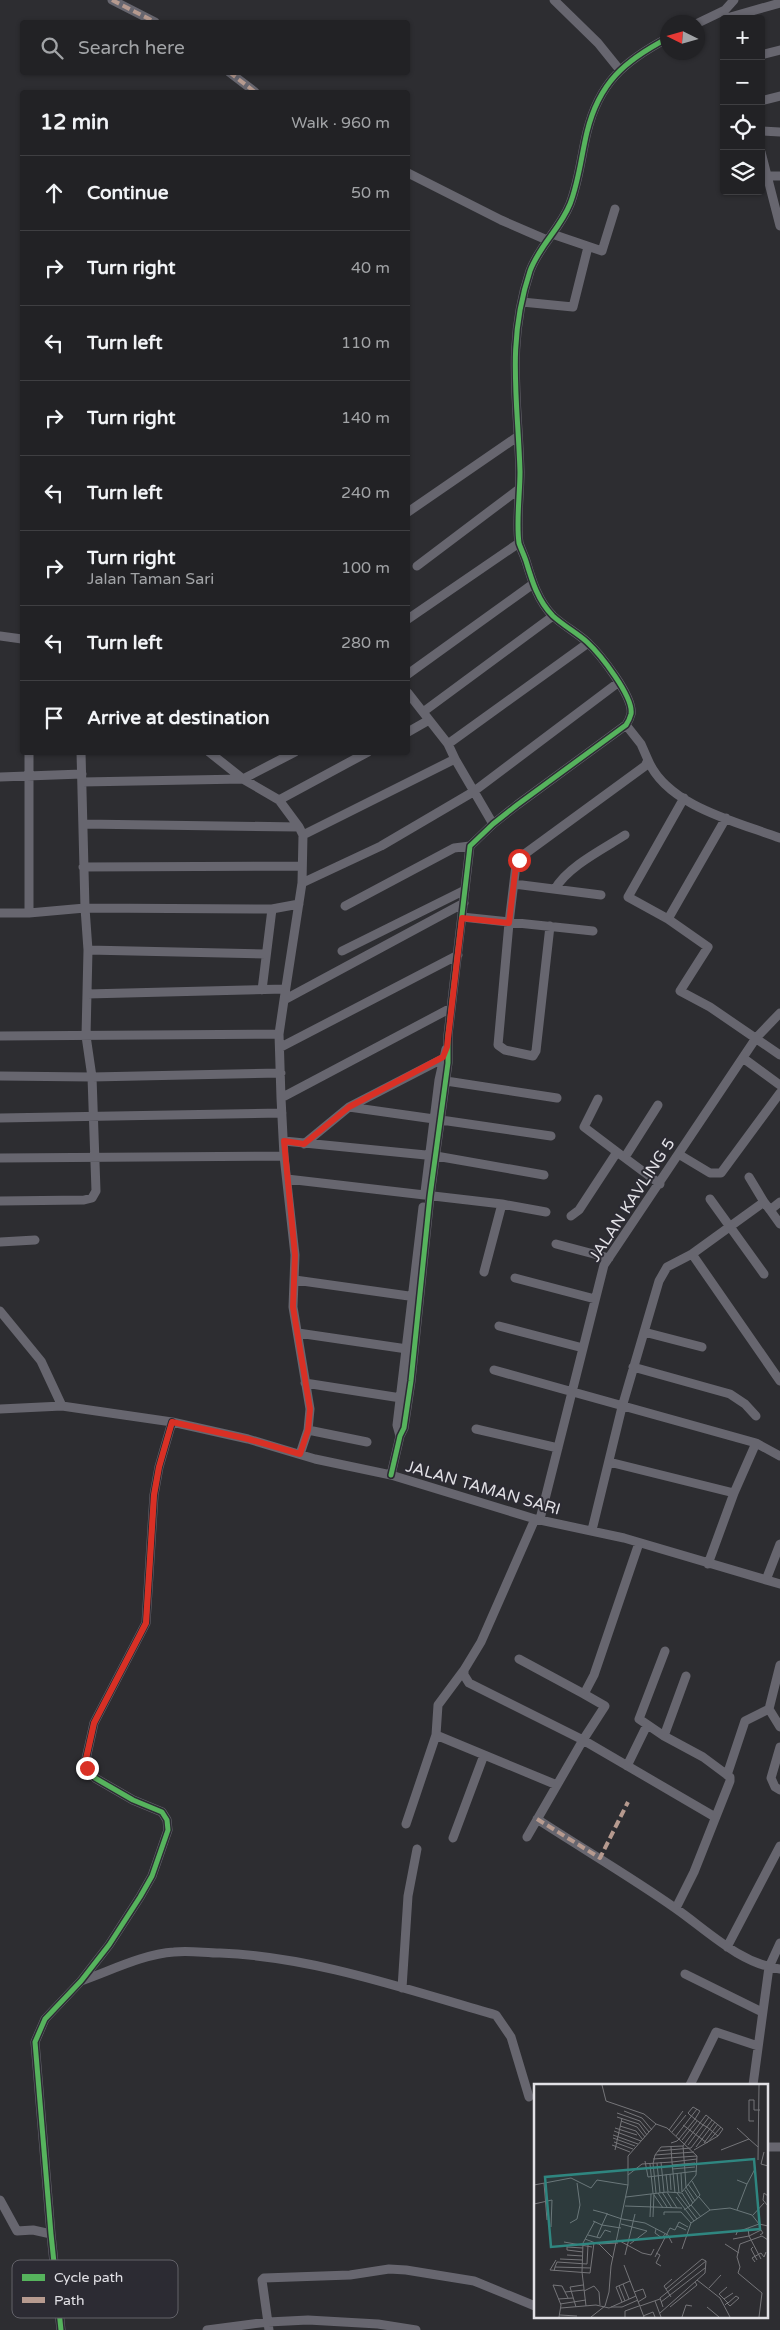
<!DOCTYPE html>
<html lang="en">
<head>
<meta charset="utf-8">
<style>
  body { margin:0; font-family:"Varela Round",sans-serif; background:#2e2f32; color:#f1f3f6 }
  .controls { position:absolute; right:15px; top:15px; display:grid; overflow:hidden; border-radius:5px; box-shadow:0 1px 4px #0004 }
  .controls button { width:45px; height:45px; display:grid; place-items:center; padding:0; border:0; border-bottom:1px solid #3f3f42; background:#222225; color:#f1f3f6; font:25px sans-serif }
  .compass { position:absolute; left:660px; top:15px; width:45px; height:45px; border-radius:50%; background:#222225; box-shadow:0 1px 4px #0004; rotate:275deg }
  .stop { position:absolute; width:15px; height:15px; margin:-11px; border:4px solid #d93025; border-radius:50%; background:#fff }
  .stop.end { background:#d93025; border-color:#fff; box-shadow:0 1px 5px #0008 }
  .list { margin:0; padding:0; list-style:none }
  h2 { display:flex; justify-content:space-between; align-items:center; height:65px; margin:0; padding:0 20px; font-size:21px }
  h2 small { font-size:16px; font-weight:400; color:#a2a4a7 }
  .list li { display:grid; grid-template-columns:32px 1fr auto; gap:15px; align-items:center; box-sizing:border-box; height:75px; padding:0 20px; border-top:1px solid #3f3f42 }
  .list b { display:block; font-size:19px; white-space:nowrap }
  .list p { margin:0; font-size:16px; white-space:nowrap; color:#a2a4a7 }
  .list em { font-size:16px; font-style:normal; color:#a2a4a7 }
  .icon { flex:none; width:28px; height:28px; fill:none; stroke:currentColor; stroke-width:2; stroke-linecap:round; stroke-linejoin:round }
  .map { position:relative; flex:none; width:780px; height:2330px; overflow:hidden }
  .search { position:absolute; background:#222225; box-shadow:0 1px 4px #0004; left:20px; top:20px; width:390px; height:55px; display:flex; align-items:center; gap:12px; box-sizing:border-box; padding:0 18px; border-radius:5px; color:#a2a4a7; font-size:19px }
  .panel { position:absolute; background:#222225; box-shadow:0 1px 4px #0004; left:20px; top:90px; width:390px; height:665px; border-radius:5px }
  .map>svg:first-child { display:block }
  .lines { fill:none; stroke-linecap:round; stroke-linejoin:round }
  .minor { stroke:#67666f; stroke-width:9 }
  .quiet { stroke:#b69a8f; stroke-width:4; stroke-dasharray:8 4; stroke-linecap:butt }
  .cycleway-casing { stroke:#2c2b33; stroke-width:8 }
  .cycleway { stroke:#56b35d; stroke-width:5 }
  .route { stroke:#d93025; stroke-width:6 }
  .labels { text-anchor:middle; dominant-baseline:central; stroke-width:4; stroke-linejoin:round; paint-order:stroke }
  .street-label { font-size:16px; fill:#e2e1e6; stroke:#2c2b33 }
  .inset-road { fill:none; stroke:#757579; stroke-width:1 }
  .view { fill:#2f8680; fill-opacity:0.15; stroke:#2f8680; stroke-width:2.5 }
  .inset-edge { fill:none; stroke:#e2e1e6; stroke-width:2.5 }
  .key { fill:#2c2b33; stroke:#636269; stroke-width:1 }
  .key-label { font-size:14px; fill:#e2e1e6 }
</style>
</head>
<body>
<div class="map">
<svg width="780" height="2330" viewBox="0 0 780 2330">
  <rect width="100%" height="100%" fill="#2d2d31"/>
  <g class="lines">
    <!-- minor -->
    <path class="minor" d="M112 0 155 22
      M554 0 598 43 619 69
      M727 18 780 3
      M698 23 725 10 734 0
      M761 55 780 50
      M229 72 255 92
      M761 101 780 96
      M761 131 780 132
      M761 152 780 226
      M408 173 501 220 547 240
      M768 176H780
      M552 234 602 251 615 209
      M522 302 573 307 588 247
      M408 512 517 437
      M417 566 519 489
      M408 619 519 543
      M0 636 22 639
      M408 674 533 584
      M408 693 448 744 455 759
      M423 712 553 616
      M408 732 429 720
      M448 744 588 643
      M209 752 243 779 279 800 299 827
      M648 760C667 806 737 822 780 838
      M0 777 82 774
      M82 782 243 779 295 752
      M684 798 628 897 668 919 726 818
      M279 800 368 752
      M83 824 299 827 303 835
      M83 867 302 866
      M302 883 381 846 473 792 619 682
      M514 884 601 895
      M555 889C567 867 603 849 625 835
      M345 906 454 848 470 846
      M0 913H29L85 908 272 909 299 904
      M29 913V752
      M462 917 593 931
      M668 919 708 947 680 991 710 1007 780 1055
      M550 926 536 1051 533 1056 505 1050 498 1045 509 923 516 865 526 853 645 766 648 760 641 744 626 725
      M88 950 266 954
      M342 951 465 890
      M262 990 272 909
      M87 994 285 989
      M284 1000 302 883 303 835 455 759 493 824
      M0 1036 279 1034
      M281 1047 458 955
      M743 1058 780 1085
      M0 1076 92 1077 281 1073
      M446 1081 557 1098
      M281 1098 451 1008
      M598 1099 584 1127 617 1152
      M349 1107 434 1119
      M0 1118 282 1113
      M441 1120 551 1136
      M284 1141 436 1156 544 1175
      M304 1144 349 1107 446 1057
      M680 1155 710 1173H721L780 1093
      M625 1157 658 1105
      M0 1158 284 1156
      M749 1177 764 1202
      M287 1179 502 1204 546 1212
      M425 1192 439 1080 446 1049
      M710 1199 764 1274
      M0 1201 84 1200 92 1198 96 1191 92 1077 86 1036 88 950 85 908 81 752
      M770 1210 780 1224
      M571 1216 579 1210 617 1152 660 1184
      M0 1242 35 1240
      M556 1244 609 1258
      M692 1254 764 1202 770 1210 780 1202
      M484 1272 502 1204
      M515 1278 595 1299
      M295 1280 416 1297
      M0 1311 41 1361 62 1406
      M499 1326 583 1348
      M644 1332 702 1347
      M298 1333 407 1349
      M633 1367 730 1394 745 1404 756 1416
      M494 1370 756 1443 780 1456
      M305 1383 401 1398
      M0 1409 62 1406 172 1422 248 1439 315 1459 391 1475 535 1519 624 1538 780 1584
      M476 1429 558 1448
      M308 1430 367 1442
      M400 1436 397 1425 423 1207
      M300 1454 308 1430 310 1409 293 1307 295 1255 284 1156 281 1098 279 1034 284 1000 464 903
      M609 1462 734 1493
      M391 1475 400 1436 404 1428 411 1381 430 1196 448 1063V1035L470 846 493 824 517 805 626 725C628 722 630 718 631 714 634 697 600 654 587 642 577 633 564 626 553 616 538 601 532 581 526 561 524 555 521 549 519 543 516 522 520 494 520 472 518 400 506 343 530 271 539 246 560 229 570 204 579 181 581 157 587 132 599 83 624 61 668 38
      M535 1519 481 1642 464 1670V1675L469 1683 583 1740 605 1706 584 1694 594 1675 639 1543
      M540 1519 604 1265 756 1038 780 1013
      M592 1530 622 1407 659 1281 667 1267 692 1254 780 1381
      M708 1564 734 1493 756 1443
      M766 1580 780 1544
      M665 1651 639 1719 664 1736 703 1757 730 1777V1781L694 1872 676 1908
      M519 1659 584 1694
      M780 1665 769 1709 780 1727
      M436 1735 557 1785
      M664 1736 686 1676
      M780 1747 771 1778 775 1787 780 1790
      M627 1766 647 1725
      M727 1775 745 1721 769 1709
      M537 1819C583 1849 631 1877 675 1908 708 1931 739 1963 780 1969
      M406 1824 436 1735 438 1705 464 1670
      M527 1837 583 1740 715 1817
      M453 1838 484 1755
      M727 1947 780 1846
      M685 1974 762 2012
      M81 1981C110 1971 143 1954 174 1952 189 1950 205 1953 220 1953 315 1957 405 1989 496 2015L511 2037 529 2097
      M402 1988 408 1896 417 1849
      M690 2085 716 2032 758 2046
      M753 2085 769 1967 780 1943
      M769 2147H780
      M0 2200 17 2231 33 2230 51 2234
      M61 2330 51 2234 35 2042 45 2019 81 1981 109 1945 140 1897 152 1876 168 1830 167 1820 162 1812 133 1800 95 1778 87 1768 86 1759 94 1723 146 1623 154 1495 159 1467 172 1422
      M207 2330 268 2322 308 2320 378 2324 416 2330
      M269 2330 262 2280 264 2278 350 2275 389 2269 406 2270 474 2281 535 2306"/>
    <!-- quiet -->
    <path class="quiet" d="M112 0 155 22
      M229 72 255 92
      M537 1819 600 1858 628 1802"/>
    <!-- cycleway casing -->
    <g class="cycleway-casing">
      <path id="cycleway" d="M391 1475 400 1436 404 1428 411 1381 430 1196 448 1063V1035L470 846 493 824 517 805 626 725C628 722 630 718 631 714 634 697 600 654 587 642 577 633 564 626 553 616 538 601 532 581 526 561 524 555 521 549 519 543 516 522 520 494 520 472 518 400 506 343 530 271 539 246 560 229 570 204 579 181 581 157 587 132 599 83 624 61 668 38
        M61 2330 51 2234 35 2042 45 2019 81 1981 109 1945 140 1897 152 1876 168 1830 167 1820 162 1812 133 1800 95 1778 87 1768 86 1759 94 1723 146 1623 154 1495 159 1467 172 1422"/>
    </g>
    <!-- cycleway -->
    <use href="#cycleway" class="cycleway"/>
  </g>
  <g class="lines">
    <!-- route -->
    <path class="route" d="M87 1768 86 1759 94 1723 146 1623 154 1495 159 1467 172 1422 248 1439 300 1454 308 1430 310 1409 293 1307 295 1255 284 1141 304 1144 349 1107 443 1057 447 1047 462 918 509 923 516 865 519 860"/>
  </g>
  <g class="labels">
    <!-- street labels -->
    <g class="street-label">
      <text transform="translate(632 1200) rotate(-57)">JALAN KAVLING 5</text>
      <text transform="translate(483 1488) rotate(16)">JALAN TAMAN SARI</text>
    </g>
  </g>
  <!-- overview -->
  <g transform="translate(534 2084)">
    <rect width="234" height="234" fill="#2d2d31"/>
    <path class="inset-road" d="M90 27 108 34 118 46M83 29 106 37 115 48M83 33 105 40 113 51M87 37 103 43 111 53M220 37H215V16H220V26H226M166 39 172 31 189 45 184 52M122 40 133 44 163 72 162 91 148 108M149 41 173 59 187 43M86 42 102 47 109 56M81 44 103 51M203 44 215 55M135 46 149 27M80 47 107 57M138 48 152 31M79 51 104 60M142 52 163 25M79 54 101 62M148 56 163 37M80 58 99 65M137 59 143 57 145 55 161 35 166 27 159 23 154 29 156 31 161 35 169 41 173 43 184 52 160 66M170 59 184 40M78 61 96 68M154 61 175 33M162 63 181 38M81 66 88 34M187 66 215 55 224 63M124 67 157 64 178 36M230 68 227 80 234 82M121 71 127 63 149 62M119 75 163 72M224 76 225 1M111 77 114 93 163 87M127 78 130 108M119 79 122 109M123 79 126 109M116 80 119 109M119 80 121 71 160 68M138 81 161 79M138 85 161 83M151 88 149 62 166 39M151 88 152 103 161 117M143 89 145 109M147 89 148 108M132 90 134 108M136 90 137 106M94 91 108 80 138 78 137 63M203 96 213 100 221 85M10 99 13 136M154 100 164 114M0 101 37 94 57 104 63 96 94 101M151 106 159 119M128 108 138 124M134 108 148 109 156 122 150 126M124 109 133 123M141 109 138 78 163 75M143 109 163 135M120 111 129 124M234 112 230 109 229 116 234 122M92 113 133 108 143 124M142 113 160 137M165 113 176 126M0 120 18 116 17 143M157 121 167 133M91 122 148 124M156 122 166 111 158 97M59 126 74 130M203 126 213 100M130 131V128H147L157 139 176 126 196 124 218 131 225 140M219 131 230 119M116 133 117 110M119 133 120 109M88 135 111 139 134 151 138 159M59 137 68 141 63 153M36 139 43 135 46 121 43 99M87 140 113 147 96 160M87 144 68 141 73 130 88 135M122 145 121 149 128 154 131 150M152 146 143 142 145 138 154 143M54 151 66 154 71 146 77 148M202 151 203 148 225 140 234 142M226 151 229 149 227 146 215 152 227 175M51 155 64 160 84 159M199 155 215 152 214 144M84 156 108 169 117 171 120 165M30 158 58 163M65 160 79 174M191 160 205 169M33 161V166L49 168M33 163 49 164M219 163 217 165 223 176M148 165 157 139M122 169 126 171 122 179 127 182M33 171 49 172M91 171 101 130M121 173 136 144 141 146 143 142M26 175 49 176M22 176 16 186 56 189 60 159M221 178 218 174 227 169 230 173 232 168M90 181 110 233M21 183 23 178 53 180 54 161M20 187 21 183 57 184M163 196 186 214 196 233M89 200 95 215M85 202 91 217M175 204 187 191M132 205 168 175 172 177M50 207 60 202 65 208 66 221M31 208 50 206M100 208 109 205 112 213 104 218M137 213 130 202 138 195M24 215 39 214M190 215 185 210 193 203M121 217 127 233M88 218 82 203 96 197M127 218 171 184M194 219 190 215 199 209M26 220 52 216M191 221 193 219H194L202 212 205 214 196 222 193 219M52 222 48 188 49 159 61 137M106 222 126 215M42 223 36 203 49 201M77 223H88L104 216M129 223 126 214 172 177M136 223 163 201 161 198M173 223 185 233M27 224 62 221 75 224 102 212M126 229 171 189 172 177M26 231 43 232M109 232 119 228 121 233M25 233 27 221 19 201 28 202 34 214M57 233 71 222 75 208 77 182 94 101V72L122 40 110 30 72 17 68 1M91 233V227L105 222M148 233 152 221 158 222M225 233 228 209 204 189 206 183 203 173 206 160 228 152 234 156"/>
    <path class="view" d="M220 75 226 145 17 163 11 93Z"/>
    <rect width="234" height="234" class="inset-edge"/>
  </g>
  <!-- legend -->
  <rect x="12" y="2260" width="166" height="58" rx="8" class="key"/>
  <rect x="22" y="2274" width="23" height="7" fill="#56b35d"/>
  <rect x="22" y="2297" width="23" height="6" fill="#b69a8f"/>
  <g class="key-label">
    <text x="54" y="2282">Cycle path</text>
    <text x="54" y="2305">Path</text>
  </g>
</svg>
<div class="controls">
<button>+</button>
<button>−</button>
<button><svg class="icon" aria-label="locate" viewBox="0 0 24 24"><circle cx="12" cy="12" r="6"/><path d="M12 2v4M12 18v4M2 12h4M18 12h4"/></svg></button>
<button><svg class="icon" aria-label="layers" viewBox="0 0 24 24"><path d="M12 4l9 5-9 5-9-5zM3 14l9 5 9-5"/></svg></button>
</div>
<svg class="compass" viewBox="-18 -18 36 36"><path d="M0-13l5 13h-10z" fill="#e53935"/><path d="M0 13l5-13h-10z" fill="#a2a4a7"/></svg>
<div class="stop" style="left:519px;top:860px"></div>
<div class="stop end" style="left:87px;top:1768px"></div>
<div class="search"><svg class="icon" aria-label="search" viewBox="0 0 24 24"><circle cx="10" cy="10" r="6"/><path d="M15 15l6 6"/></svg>Search here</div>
<section class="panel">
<h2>12 min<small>Walk · 960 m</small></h2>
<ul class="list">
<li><svg class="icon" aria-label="ahead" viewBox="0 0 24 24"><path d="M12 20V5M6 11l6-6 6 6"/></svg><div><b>Continue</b></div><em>50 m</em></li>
<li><svg class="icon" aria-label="right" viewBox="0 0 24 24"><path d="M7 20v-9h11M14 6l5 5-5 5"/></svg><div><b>Turn right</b></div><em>40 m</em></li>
<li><svg class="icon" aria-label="left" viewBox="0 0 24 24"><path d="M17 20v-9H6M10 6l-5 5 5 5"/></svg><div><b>Turn left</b></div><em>110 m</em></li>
<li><svg class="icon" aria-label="right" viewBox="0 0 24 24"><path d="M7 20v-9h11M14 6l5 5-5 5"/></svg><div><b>Turn right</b></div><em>140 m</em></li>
<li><svg class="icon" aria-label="left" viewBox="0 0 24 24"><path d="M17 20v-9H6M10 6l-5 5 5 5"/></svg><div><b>Turn left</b></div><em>240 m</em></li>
<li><svg class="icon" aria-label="right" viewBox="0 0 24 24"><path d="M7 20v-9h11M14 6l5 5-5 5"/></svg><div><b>Turn right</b><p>Jalan Taman Sari</p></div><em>100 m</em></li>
<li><svg class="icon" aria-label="left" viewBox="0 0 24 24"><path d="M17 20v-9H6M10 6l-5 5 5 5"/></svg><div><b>Turn left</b></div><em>280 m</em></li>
<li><svg class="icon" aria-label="arrive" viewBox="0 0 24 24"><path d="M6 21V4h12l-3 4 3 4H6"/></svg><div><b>Arrive at destination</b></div></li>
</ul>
</section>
</div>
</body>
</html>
